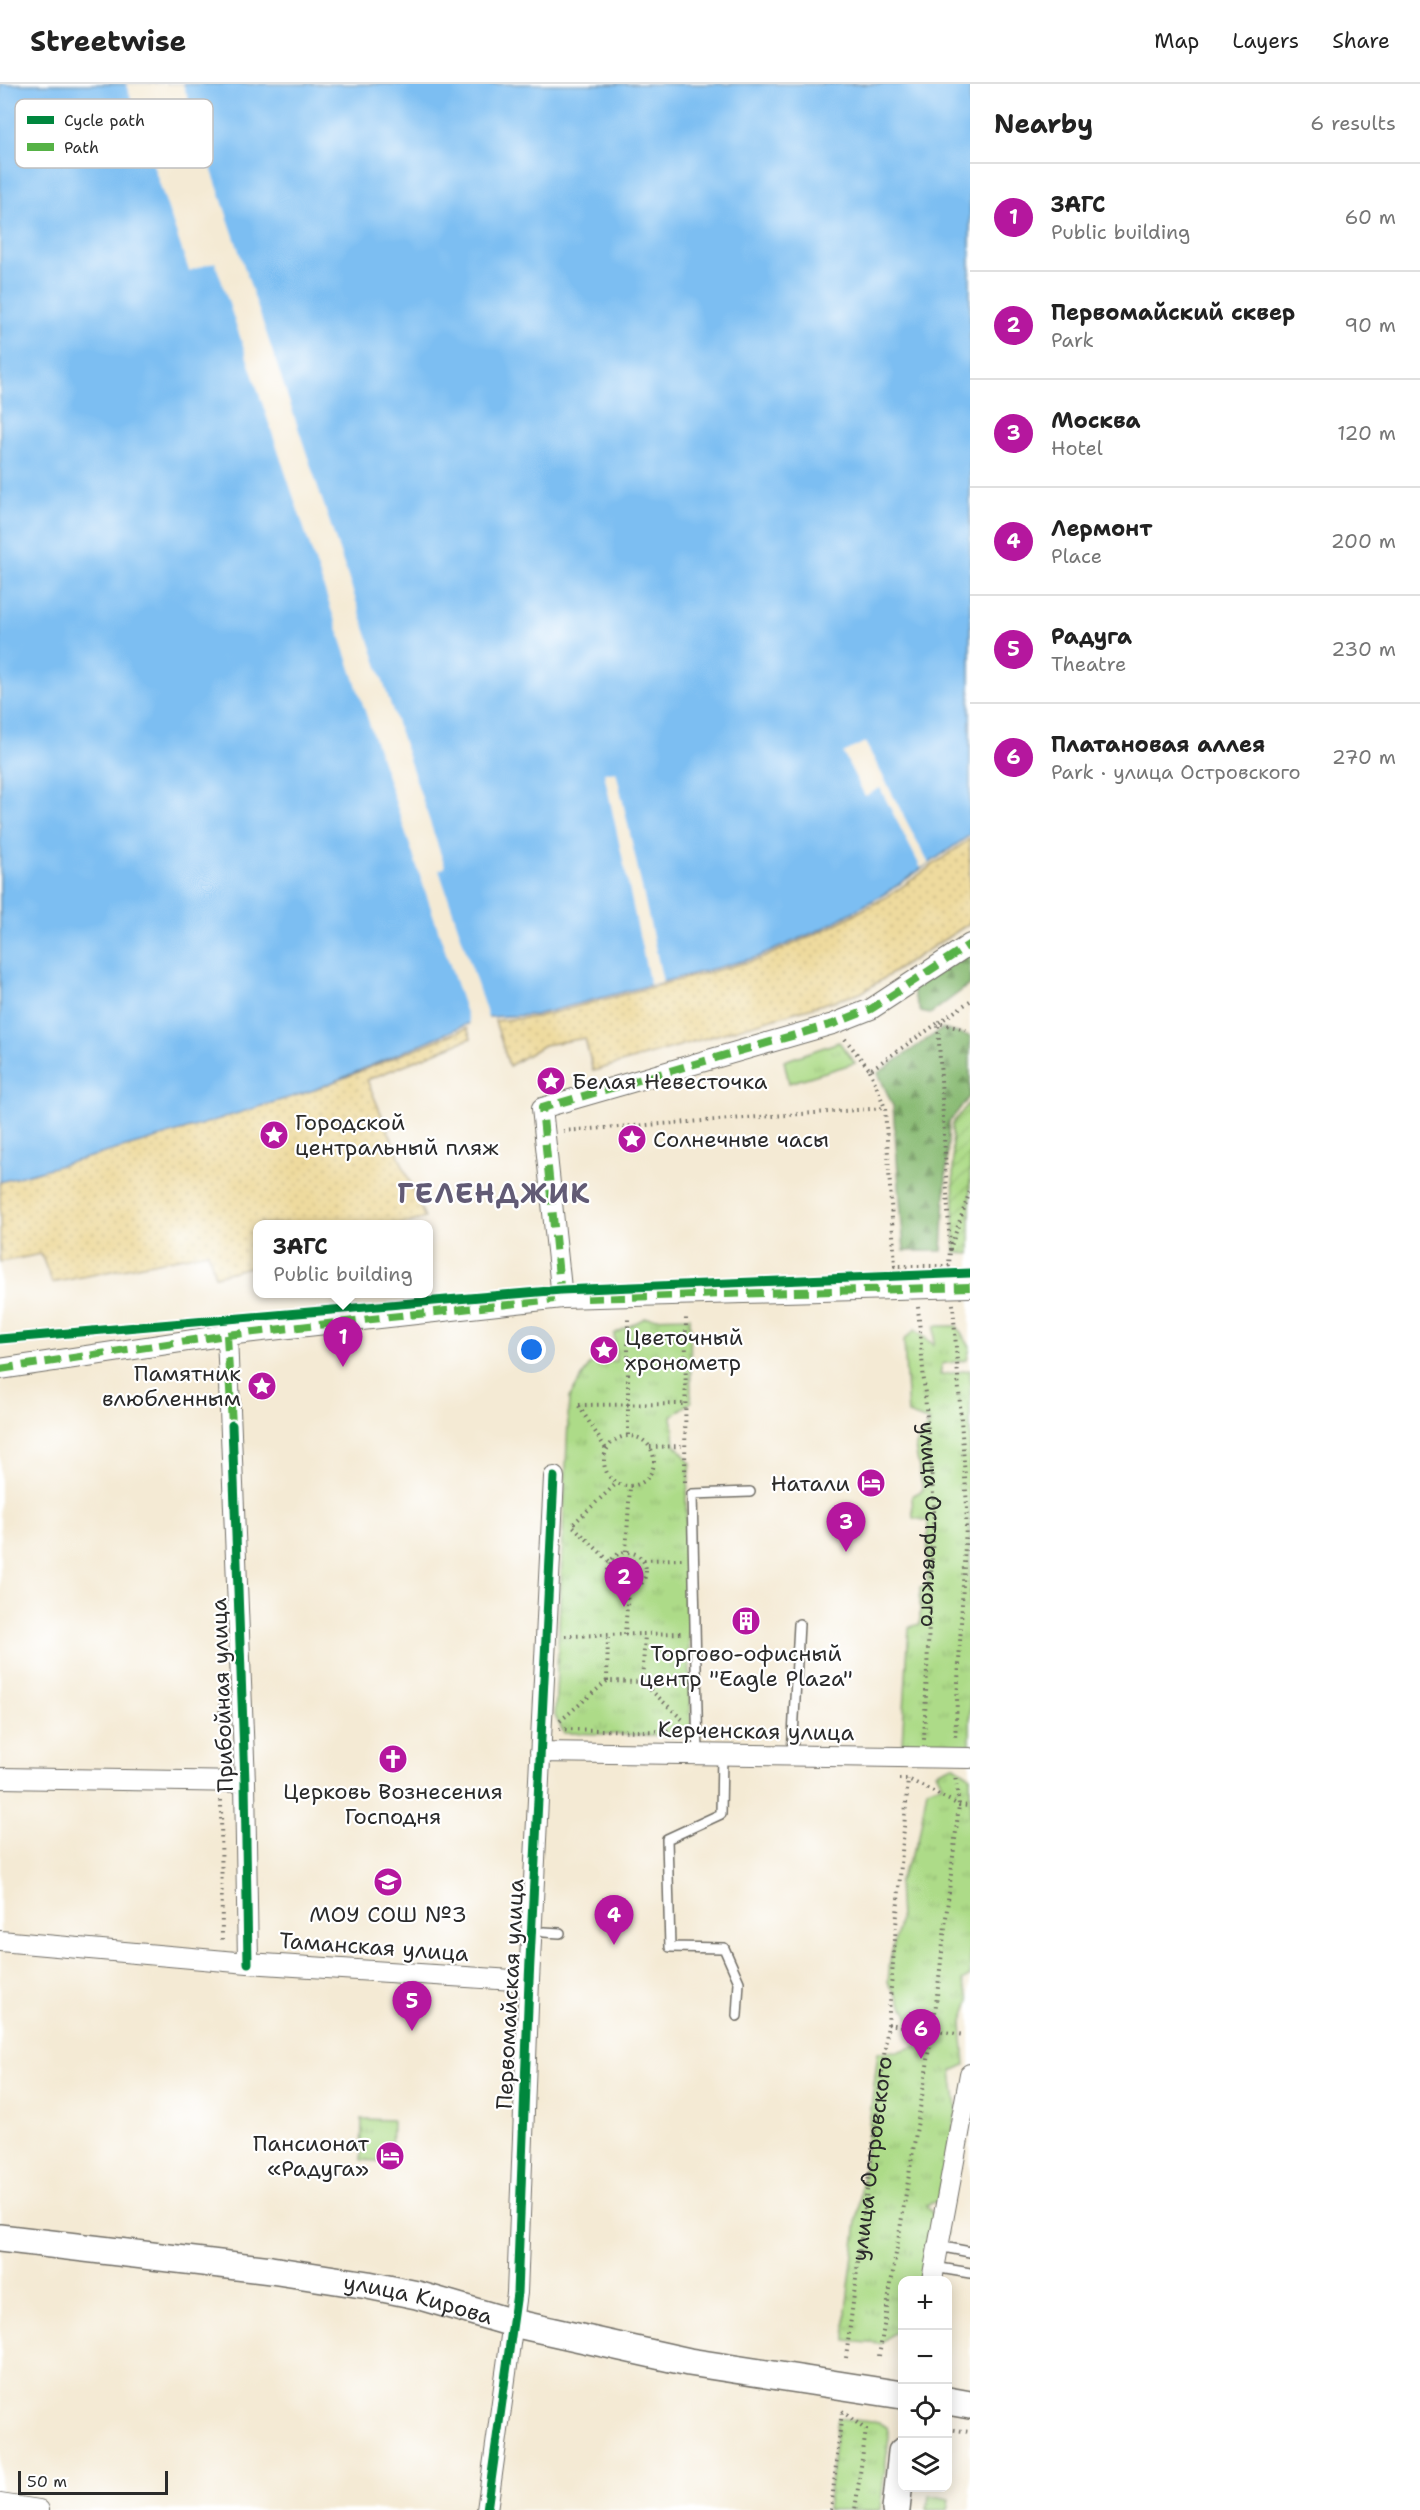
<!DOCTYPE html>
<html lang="en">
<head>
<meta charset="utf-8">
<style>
  body { margin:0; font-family:"Shantell Sans",sans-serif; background:#f6f6f6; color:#222 }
  .controls { position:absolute; right:18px; bottom:18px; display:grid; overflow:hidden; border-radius:12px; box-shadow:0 3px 15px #0003 }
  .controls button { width:54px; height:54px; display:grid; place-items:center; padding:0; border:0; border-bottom:2px solid #e0e0e0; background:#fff; color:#222; font:30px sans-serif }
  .scale { position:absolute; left:18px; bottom:15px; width:150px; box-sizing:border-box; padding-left:6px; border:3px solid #2b2b2b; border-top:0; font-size:16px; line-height:21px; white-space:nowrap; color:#2b2b2b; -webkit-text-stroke:4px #fff; paint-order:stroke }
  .you { position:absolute; left:532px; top:1266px; width:21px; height:21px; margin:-15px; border:4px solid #fff; border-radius:50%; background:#1a73e8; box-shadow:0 0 0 9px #1a73e833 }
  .badge { display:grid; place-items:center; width:39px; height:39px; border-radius:50%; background:#b5179e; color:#fff; font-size:20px; font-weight:700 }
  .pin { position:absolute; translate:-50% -50px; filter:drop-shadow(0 2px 3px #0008) }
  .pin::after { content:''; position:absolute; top:32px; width:21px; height:18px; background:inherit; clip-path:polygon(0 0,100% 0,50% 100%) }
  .popup { position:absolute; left:253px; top:1136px; width:180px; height:78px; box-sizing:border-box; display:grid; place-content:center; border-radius:12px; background:#fff; filter:drop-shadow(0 2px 4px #0005); font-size:20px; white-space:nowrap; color:#767676 }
  .popup b { font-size:22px; color:#222 }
  .popup::after { content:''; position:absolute; left:50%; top:100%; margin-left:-12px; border:12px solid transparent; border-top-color:#fff }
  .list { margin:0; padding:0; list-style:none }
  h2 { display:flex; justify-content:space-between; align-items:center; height:78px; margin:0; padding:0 24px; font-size:26px }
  h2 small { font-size:20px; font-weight:400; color:#767676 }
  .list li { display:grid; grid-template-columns:39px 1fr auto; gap:18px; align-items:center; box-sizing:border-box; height:108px; padding:0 24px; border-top:2px solid #e0e0e0 }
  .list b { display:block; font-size:22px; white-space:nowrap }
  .list p { margin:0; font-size:20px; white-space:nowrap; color:#767676 }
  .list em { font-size:20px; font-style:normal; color:#767676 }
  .icon { flex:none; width:33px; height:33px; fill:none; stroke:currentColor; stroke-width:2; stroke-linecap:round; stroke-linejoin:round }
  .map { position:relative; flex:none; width:970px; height:2426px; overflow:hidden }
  header { display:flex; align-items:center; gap:36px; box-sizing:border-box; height:84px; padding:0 30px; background:#fff; border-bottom:2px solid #e0e0e0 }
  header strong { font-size:28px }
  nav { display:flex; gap:33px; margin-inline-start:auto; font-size:21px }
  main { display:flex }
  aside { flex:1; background:#fff }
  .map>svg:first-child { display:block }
  .grass { fill:url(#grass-tufts); stroke:#6c835a; stroke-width:1.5 }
  .forest { fill:url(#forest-firs); stroke:#5a7350; stroke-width:1.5 }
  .sand { fill:url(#sand-dots); stroke:#8c8264; stroke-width:1.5 }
  .garden { fill:url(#garden-furrows); stroke:#6c835a; stroke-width:1.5 }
  .pitch { fill:#addb88; stroke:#6c835a; stroke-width:1.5 }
  .water { fill:#7cbef2; stroke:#54748e; stroke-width:1.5 }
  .pier { fill:#f4ead4 }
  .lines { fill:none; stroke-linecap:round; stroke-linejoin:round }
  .lane-casing { stroke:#716e66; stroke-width:12 }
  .street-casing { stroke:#716e66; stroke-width:22 }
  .secondary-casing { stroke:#716e66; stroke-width:30 }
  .path { stroke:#716e66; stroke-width:4; stroke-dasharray:1.5 4.5; stroke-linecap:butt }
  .lane { stroke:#fff; stroke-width:9 }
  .street { stroke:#fff; stroke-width:20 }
  .secondary { stroke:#fff; stroke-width:27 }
  .quiet { stroke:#56b246; stroke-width:8; stroke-dasharray:15 8; stroke-linecap:butt }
  .cycleway-casing { stroke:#fff; stroke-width:13 }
  .cycleway { stroke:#00873e; stroke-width:9 }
  .labels { text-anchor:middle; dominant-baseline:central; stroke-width:4.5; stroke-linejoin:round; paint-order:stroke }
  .poi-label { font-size:22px; fill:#2b2b2b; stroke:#fff; text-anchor:start }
  .street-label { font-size:22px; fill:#2b2b2b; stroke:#fff }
  .district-label { font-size:28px; font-weight:bold; letter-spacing:1.5px; fill:#625b75; stroke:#fff }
  .key { fill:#fff; stroke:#bfbfbf; stroke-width:1.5 }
  .key-label { font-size:16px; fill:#2b2b2b }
</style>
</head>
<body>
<header>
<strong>Streetwise</strong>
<nav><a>Map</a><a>Layers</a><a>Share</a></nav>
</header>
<main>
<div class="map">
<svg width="970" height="2426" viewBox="0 0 970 2426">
  <defs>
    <pattern id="grass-tufts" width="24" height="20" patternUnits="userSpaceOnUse" patternTransform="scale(1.5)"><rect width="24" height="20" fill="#addb88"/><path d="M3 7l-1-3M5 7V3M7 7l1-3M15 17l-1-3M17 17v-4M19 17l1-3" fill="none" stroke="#95bc76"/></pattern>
    <pattern id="forest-firs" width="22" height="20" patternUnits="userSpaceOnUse" patternTransform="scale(1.5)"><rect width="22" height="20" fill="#8abb74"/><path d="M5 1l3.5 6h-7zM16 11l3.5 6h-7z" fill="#71985f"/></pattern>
    <pattern id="sand-dots" width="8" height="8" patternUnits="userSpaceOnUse" patternTransform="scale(1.5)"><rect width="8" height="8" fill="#eeda9e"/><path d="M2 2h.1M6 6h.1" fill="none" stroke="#cb8" stroke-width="1.8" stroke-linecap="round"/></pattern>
    <pattern id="garden-furrows" width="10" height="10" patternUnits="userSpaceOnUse" patternTransform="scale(1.5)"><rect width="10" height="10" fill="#addb88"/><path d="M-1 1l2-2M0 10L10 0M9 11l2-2" fill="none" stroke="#95bc76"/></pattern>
  </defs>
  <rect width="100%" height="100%" fill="#fff"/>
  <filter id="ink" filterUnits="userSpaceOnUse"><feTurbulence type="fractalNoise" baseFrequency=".0167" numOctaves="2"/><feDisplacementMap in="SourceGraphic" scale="12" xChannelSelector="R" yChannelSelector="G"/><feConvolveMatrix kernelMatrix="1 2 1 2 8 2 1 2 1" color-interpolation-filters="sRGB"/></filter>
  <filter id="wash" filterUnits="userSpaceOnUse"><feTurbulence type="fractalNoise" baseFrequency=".008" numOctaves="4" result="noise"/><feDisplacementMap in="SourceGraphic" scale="24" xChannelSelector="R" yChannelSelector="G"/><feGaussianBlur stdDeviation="1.35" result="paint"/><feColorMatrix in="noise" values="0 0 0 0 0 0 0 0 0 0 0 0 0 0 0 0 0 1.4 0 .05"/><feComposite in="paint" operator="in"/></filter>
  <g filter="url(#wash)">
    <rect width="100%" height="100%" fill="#f4ead4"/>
    <!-- grass -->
    <path class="grass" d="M839 958 855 979 789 999 784 977Z
      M690 1233 691 1318 672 1332 675 1360 691 1380 686 1415 691 1647 681 1652 564 1649 555 1632 569 1314 590 1280 616 1277 614 1250 645 1234Z
      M935 1242H957L970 1263 967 1276 942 1280 940 1291 970 1286V1668L947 1666 939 1662 917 1666 915 1661 902 1659 909 1543 920 1540V1503L927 1501 928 1437 913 1434 912 1412 923 1406 915 1363 930 1338 908 1330 904 1256 915 1246 934 1261Z
      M953 1681 970 1692V1892L962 1897 970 1916 962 1940 965 1981 952 1987 957 2025 938 2117 926 2121 948 2150 926 2171 922 2188 934 2196H902V2249H893L880 2260 846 2257V2227L878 1968 899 1967 921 1961 906 1927 888 1898 890 1875 900 1835 898 1798 918 1757 927 1705 942 1700 936 1688Z
      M362 2035 392 2036 391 2078 361 2076Z
      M838 2334 879 2339 887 2343 889 2352 880 2426H827Z"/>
    <!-- forest -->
    <path class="forest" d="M970 853V900L930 930 921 928 914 912 912 895Z
      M942 945 970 952V1012L949 1038 942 1167H904L893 1022 878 989Z"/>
    <!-- sand -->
    <path class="sand" d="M970 755V839L861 909 593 987 585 954 544 961 509 982 495 937 537 933 760 875 829 844 890 811Z
      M467 944 471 954 367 996 425 1134 405 1140H258L257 1181 215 1192 208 1168 52 1199 41 1170 0 1178V1098L314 1006Z"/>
    <!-- garden -->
    <path class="garden" d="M970 1018V1170L955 1169 952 1040Z"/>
    <!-- pitch -->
    <path class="pitch" d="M929 2411 950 2415 948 2426H927Z"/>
    <!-- water -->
    <path class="water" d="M0 0H970V751L886 809 826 843 758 873 535 931 488 933 470 939 314 1006 151 1056 0 1098Z"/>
    <!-- pier -->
    <path class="pier" d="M126 0H183L445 783 439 786 489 936 470 941 215 178 189 187Z
      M865 658 929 780 921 784 880 704 865 712 843 669Z
      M616 687 663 898 650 901 604 689Z"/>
  </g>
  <g filter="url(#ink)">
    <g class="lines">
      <!-- lane casing -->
      <g class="lane-casing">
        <path id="lane" d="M698 1670 692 1410 750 1408
          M722 1670 721 1730 667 1755 670 1863 724 1864 739 1898 737 1932
          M792 1671 799 1540
          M544 1848 560 1849
          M938 2162 970 2168
          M934 2183 970 2189"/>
      </g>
      <!-- street casing -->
      <g class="street-casing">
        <path id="street" d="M562 1214 542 1024 833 940 871 925 970 860
          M227 1251 245 1698 248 1879
          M0 1285 227 1251 562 1214 970 1203
          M540 1668 970 1674
          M0 1694 245 1698
          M0 1857 248 1879 529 1897
          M932 2196 970 1990
          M0 2420 39 2426
          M487 2426 517 2209 529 1897 554 1393"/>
      </g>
      <!-- secondary casing -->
      <g class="secondary-casing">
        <g id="secondary">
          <path id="s3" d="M0 2154 271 2186 368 2201 417 2211 513 2239 689 2278 902 2311"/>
          <path d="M948 2317 970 2321"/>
          <path d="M896 2426 902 2368"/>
        </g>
      </g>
      <!-- path -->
      <g class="path">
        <path d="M970 917 938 939 950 1165 970 1107"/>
        <path d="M845 955 870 986 938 939 970 947"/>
        <path d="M870 986 885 1024 895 1182H949L950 1165"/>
        <path d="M563 1047 885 1024"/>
        <path d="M953 1220 967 1422 955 1656"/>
        <path id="s1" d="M918 1223 934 1423 924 1656"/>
        <path d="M579 1321 685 1320"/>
        <path d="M579 1322 606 1365"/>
        <path d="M628 1351V1232"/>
        <circle cx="629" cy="1377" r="25"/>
        <path d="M650 1363 685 1362"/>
        <path d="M685 1398 686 1230"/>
        <path d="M626 1467 630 1402"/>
        <circle cx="627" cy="1487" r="19"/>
        <path d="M644 1476 682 1475"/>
        <path d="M609 1477 572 1441 617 1399"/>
        <path d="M625 1551 628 1507"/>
        <path d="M565 1552 681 1549"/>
        <path d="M607 1597 608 1551"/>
        <path d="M642 1598 645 1551"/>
        <path d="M220 1608 221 1678"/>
        <path d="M560 1637 607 1597 642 1598 684 1637"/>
        <path d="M559 1645 683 1648"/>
        <path d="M899 1695H908L959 1721 970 1722"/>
        <path d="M221 1716 222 1858"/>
        <path d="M888 1940 964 1951"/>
        <path d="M879 2272 933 1946 959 1721 955 1691"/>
        <path id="s2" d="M846 2274 888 1940 908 1695"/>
        <path d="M842 2327 866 2346 855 2426"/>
        <path d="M948 2345 970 2348"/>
        <path d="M831 2426 842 2328"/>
      </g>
      <!-- lane -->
      <use href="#lane" class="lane"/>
      <!-- street -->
      <use href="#street" class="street"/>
      <!-- secondary -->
      <use href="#secondary" class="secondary"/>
      <!-- quiet -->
      <path class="quiet" d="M561 1212 542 1024 833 940 871 925 970 860
        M587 1214 970 1203
        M227 1251 232 1341
        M0 1285 227 1251 554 1215"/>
      <!-- cycleway casing -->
      <g class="cycleway-casing">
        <path id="cycleway" d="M0 1255 561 1206 970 1189
          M232 1341 245 1698 248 1879
          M487 2426 517 2209 529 1897 554 1393"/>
      </g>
      <!-- cycleway -->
      <use href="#cycleway" class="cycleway"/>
    </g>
  </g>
  <!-- icons -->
  <defs>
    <g id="sight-disc" transform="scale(1.5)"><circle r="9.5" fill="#b5179e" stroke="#fff"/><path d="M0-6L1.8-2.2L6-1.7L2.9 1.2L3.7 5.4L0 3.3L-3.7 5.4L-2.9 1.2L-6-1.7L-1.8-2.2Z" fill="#fff"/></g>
    <g id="hotel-disc" transform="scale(1.5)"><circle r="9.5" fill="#b5179e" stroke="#fff"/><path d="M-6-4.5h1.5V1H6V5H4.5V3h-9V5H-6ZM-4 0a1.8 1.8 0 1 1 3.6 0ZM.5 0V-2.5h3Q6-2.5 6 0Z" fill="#fff"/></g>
    <g id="building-disc" transform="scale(1.5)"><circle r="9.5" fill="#b5179e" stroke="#fff"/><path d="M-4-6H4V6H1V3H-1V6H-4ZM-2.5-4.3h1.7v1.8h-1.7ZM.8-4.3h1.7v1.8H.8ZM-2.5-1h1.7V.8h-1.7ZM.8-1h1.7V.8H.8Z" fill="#fff"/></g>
    <g id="church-disc" transform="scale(1.5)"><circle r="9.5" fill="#b5179e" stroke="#fff"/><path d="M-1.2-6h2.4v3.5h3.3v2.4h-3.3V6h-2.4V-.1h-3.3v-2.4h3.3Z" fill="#fff"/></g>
    <g id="school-disc" transform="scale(1.5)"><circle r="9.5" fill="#b5179e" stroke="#fff"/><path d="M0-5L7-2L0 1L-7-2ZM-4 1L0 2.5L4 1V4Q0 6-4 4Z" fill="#fff"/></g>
  </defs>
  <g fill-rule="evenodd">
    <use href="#sight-disc" x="551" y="997"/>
    <use href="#sight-disc" x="274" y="1051"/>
    <use href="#sight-disc" x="632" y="1055"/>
    <use href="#sight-disc" x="604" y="1266"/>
    <use href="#sight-disc" x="262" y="1302"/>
    <use href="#hotel-disc" x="871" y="1399"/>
    <use href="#building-disc" x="746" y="1537"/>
    <use href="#church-disc" x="393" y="1675"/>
    <use href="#school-disc" x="388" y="1798"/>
    <use href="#hotel-disc" x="390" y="2072"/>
  </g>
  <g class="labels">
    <!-- poi labels -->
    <g class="poi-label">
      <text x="572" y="997">Белая Невесточка</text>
      <text x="295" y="1038">Городской<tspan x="295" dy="25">центральный пляж</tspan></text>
      <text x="653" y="1055">Солнечные часы</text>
      <text x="625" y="1253">Цветочный<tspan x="625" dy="25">хронометр</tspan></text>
      <text x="241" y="1289" text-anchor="end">Памятник<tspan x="241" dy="25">влюбленным</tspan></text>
      <text x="850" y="1399" text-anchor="end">Натали</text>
      <text x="746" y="1569" text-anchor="middle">Торгово-офисный<tspan x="746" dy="25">центр "Eagle Plaza"</tspan></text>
      <text x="393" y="1707" text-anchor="middle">Церковь Вознесения<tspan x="393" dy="25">Господня</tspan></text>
      <text x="388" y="1830" text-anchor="middle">МОУ СОШ №3</text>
      <text x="369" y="2059" text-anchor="end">Пансионат<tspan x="369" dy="25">«Радуга»</tspan></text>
    </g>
    <!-- street labels -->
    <g class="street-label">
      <text stroke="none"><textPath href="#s1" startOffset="218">улица Островского</textPath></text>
      <text transform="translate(222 1611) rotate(-92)">Прибойная улица</text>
      <text transform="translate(756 1647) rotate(1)">Керченская улица</text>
      <text transform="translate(374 1863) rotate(4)">Таманская улица</text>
      <text transform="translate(510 1910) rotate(-87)">Первомайская улица</text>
      <text stroke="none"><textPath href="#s2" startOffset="201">улица Островского</textPath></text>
      <text stroke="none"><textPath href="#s3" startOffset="423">улица Кирова</textPath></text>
    </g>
    <!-- district labels -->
    <g class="district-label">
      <text x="494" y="1109">ГЕЛЕНДЖИК</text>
    </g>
  </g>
  <!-- legend -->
  <rect x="15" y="15" width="198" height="69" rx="9" class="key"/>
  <rect x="27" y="32" width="27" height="8" fill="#00873e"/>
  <rect x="27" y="59" width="27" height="8" fill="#56b246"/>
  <g class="key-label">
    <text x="64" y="42">Cycle path</text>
    <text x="64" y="69">Path</text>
  </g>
</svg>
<div class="controls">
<button>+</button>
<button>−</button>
<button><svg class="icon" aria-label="locate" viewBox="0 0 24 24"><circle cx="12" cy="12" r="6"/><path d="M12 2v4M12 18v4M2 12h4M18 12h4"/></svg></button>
<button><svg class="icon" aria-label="layers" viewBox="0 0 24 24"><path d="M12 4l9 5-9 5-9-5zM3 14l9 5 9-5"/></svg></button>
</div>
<div class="scale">50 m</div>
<div class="you"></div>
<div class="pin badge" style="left:343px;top:1283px">1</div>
<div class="popup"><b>ЗАГС</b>Public building</div>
<div class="pin badge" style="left:624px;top:1523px">2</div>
<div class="pin badge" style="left:846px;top:1468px">3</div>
<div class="pin badge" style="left:614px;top:1861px">4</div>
<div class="pin badge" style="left:412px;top:1947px">5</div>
<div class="pin badge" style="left:921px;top:1975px">6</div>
</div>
<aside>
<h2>Nearby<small>6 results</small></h2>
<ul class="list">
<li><span class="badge">1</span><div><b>ЗАГС</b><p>Public building</p></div><em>60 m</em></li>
<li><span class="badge">2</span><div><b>Первомайский сквер</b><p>Park</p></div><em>90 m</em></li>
<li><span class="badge">3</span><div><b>Москва</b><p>Hotel</p></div><em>120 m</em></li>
<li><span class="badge">4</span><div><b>Лермонт</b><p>Place</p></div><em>200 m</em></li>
<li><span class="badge">5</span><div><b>Радуга</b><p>Theatre</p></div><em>230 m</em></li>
<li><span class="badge">6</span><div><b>Платановая аллея</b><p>Park · улица Островского</p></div><em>270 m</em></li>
</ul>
</aside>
</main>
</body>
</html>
